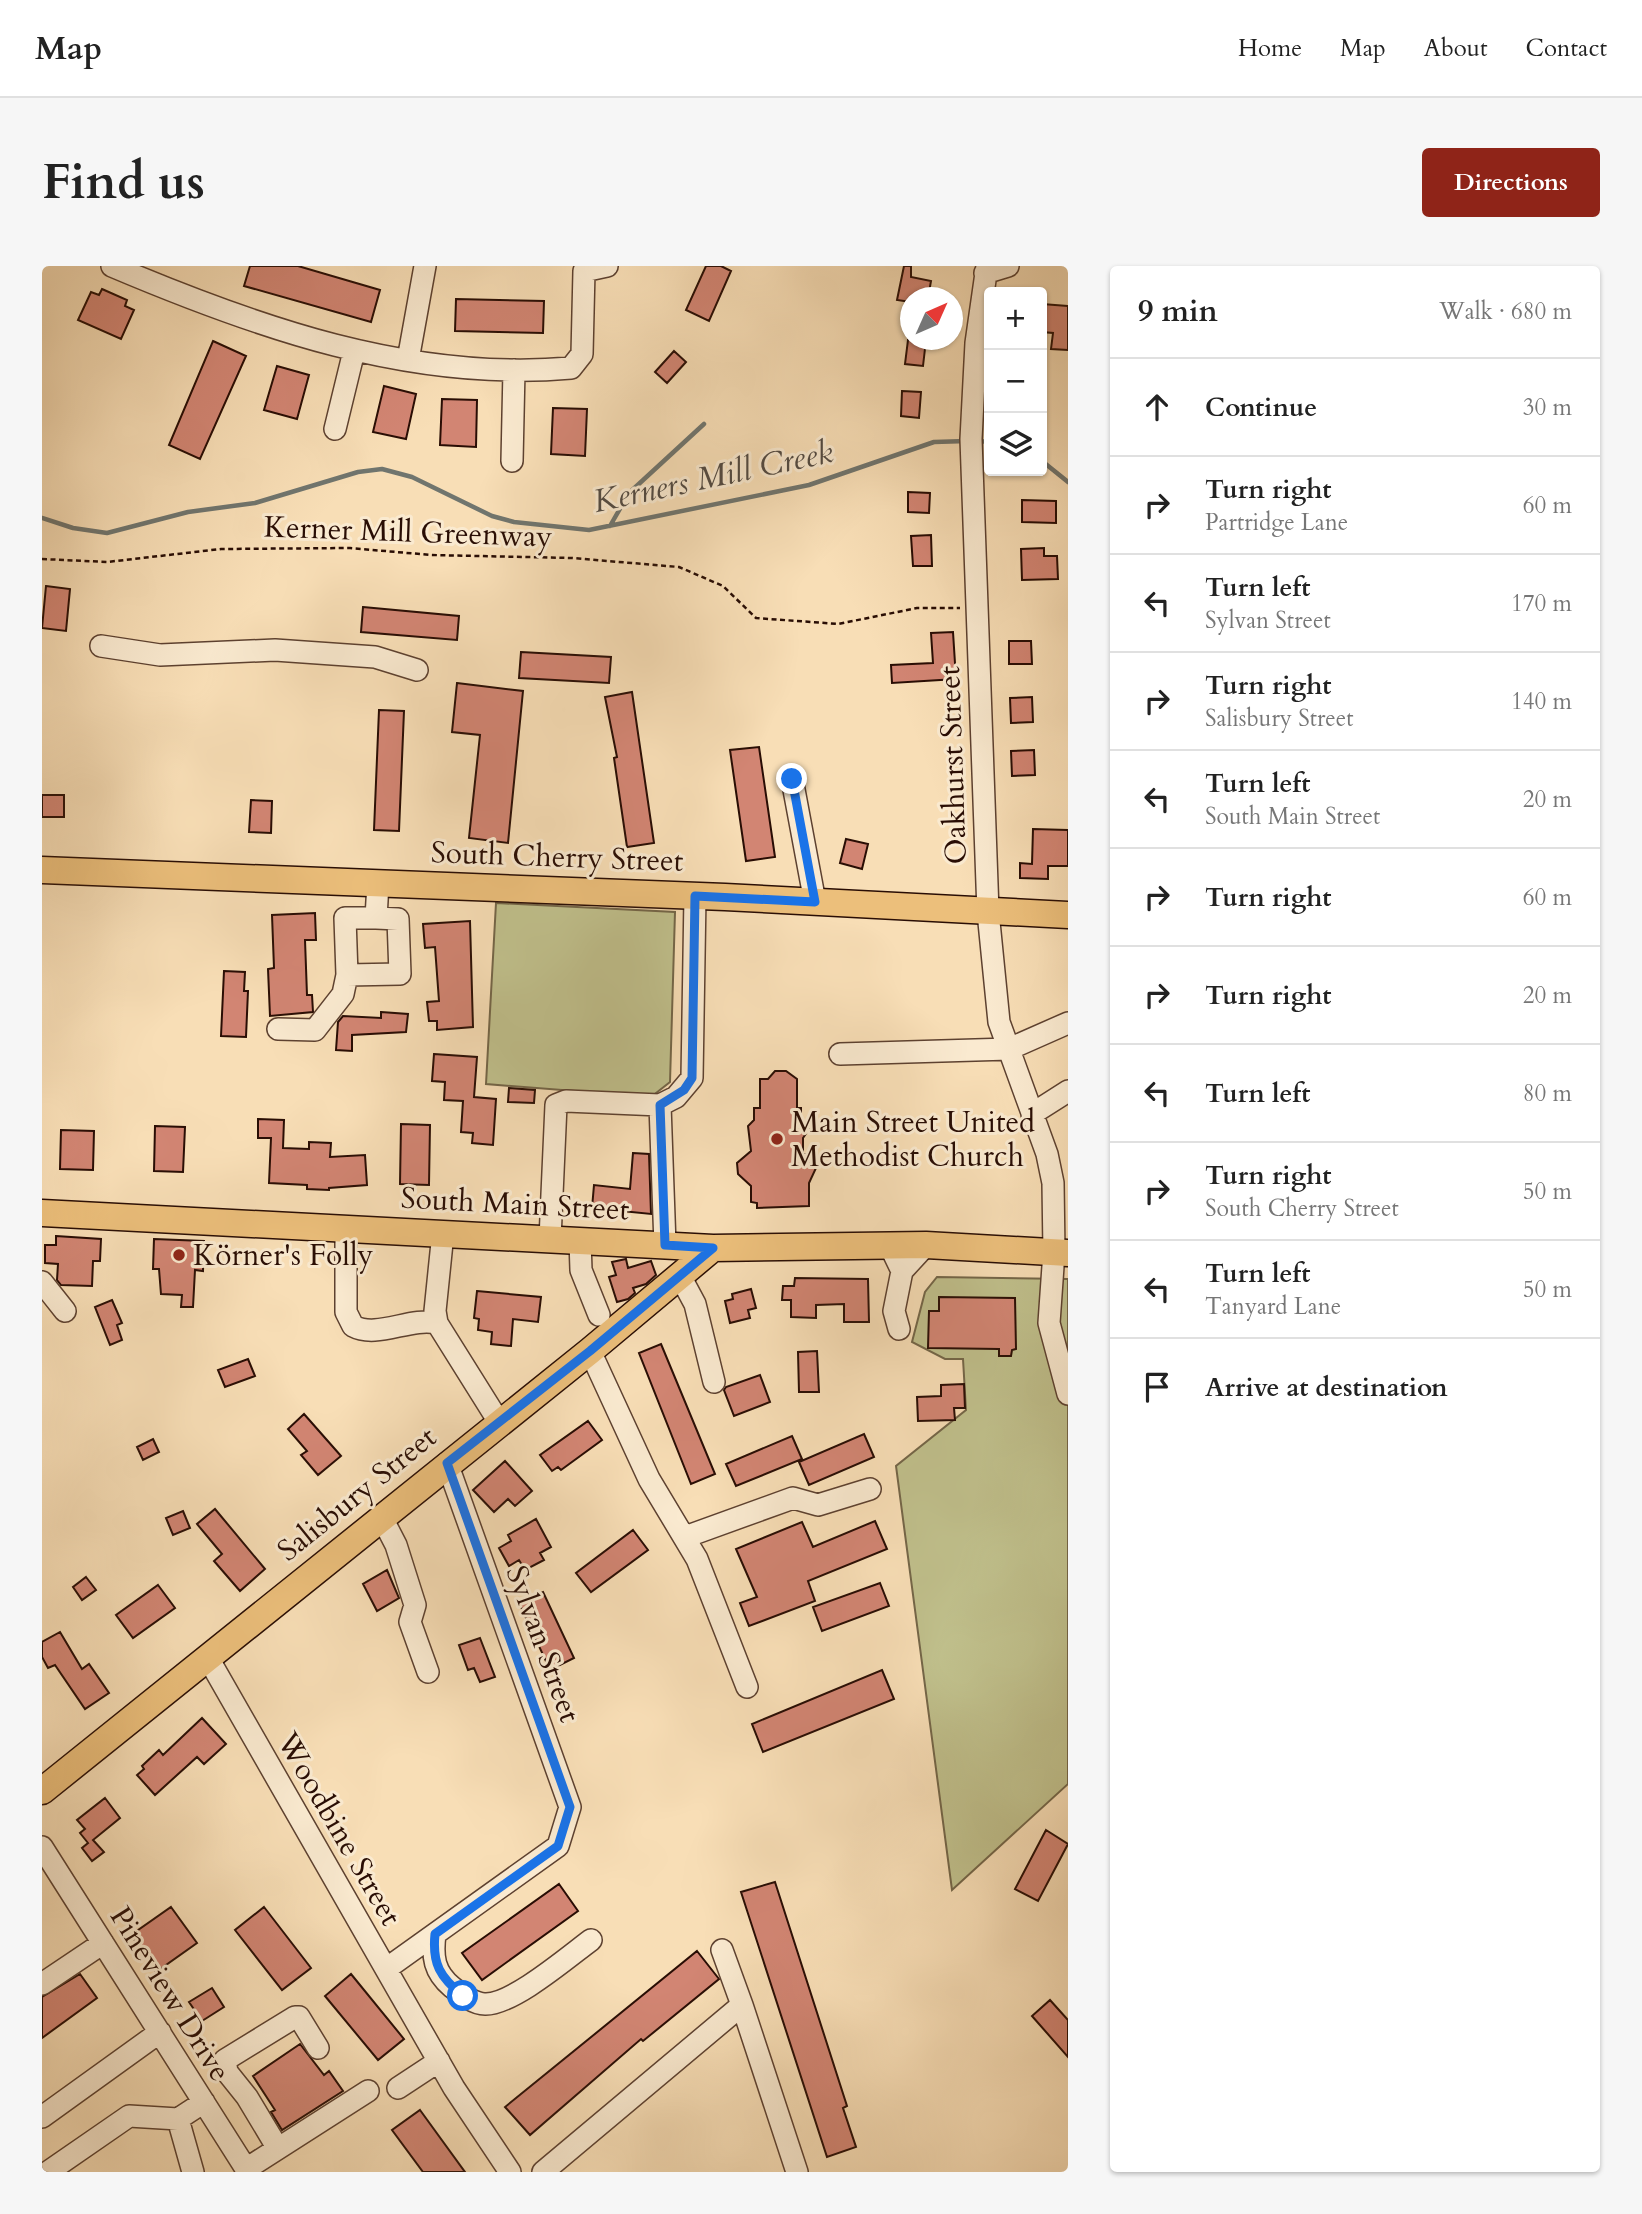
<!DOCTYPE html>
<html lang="en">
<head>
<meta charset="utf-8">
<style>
  body { margin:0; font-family:Cardo,serif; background:#f6f6f6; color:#222 }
  .controls { position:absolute; right:21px; top:21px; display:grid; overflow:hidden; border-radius:7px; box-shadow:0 2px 5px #0004 }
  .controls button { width:63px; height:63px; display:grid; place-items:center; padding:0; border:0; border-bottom:2px solid #e0e0e0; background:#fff; color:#222; font:35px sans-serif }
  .compass { position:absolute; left:858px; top:21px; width:63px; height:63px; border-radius:50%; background:#fff; box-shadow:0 2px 5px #0004; rotate:45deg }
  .stop { position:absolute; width:21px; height:21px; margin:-16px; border:5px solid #1a73e8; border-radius:50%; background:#fff }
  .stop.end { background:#1a73e8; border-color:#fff; box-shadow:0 2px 7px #0008 }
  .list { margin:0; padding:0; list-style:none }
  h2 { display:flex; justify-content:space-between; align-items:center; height:91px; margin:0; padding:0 28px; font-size:30px }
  h2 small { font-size:23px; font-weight:400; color:#767676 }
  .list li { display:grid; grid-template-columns:46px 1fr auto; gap:21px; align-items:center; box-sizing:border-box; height:98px; padding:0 28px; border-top:2px solid #e0e0e0 }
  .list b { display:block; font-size:26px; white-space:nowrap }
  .list p { margin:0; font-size:23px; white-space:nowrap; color:#767676 }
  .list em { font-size:23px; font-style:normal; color:#767676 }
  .icon { flex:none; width:38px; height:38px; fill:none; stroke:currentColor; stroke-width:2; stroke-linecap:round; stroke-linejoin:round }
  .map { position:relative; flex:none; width:1026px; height:1906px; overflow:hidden; border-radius:7px }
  header { display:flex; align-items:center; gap:42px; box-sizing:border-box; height:98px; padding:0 35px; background:#fff; border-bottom:2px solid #e0e0e0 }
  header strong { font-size:33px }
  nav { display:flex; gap:38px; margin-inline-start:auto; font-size:24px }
  .intro { display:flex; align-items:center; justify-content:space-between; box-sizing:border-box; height:168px; padding:0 42px }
  h1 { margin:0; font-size:49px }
  .button { padding:18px 32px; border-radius:7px; background:#8f2418; color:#fff; font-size:24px; font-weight:700 }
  main { display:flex; gap:42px; padding:0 42px }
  aside { flex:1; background:#fff; border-radius:7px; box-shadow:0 2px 5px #0004 }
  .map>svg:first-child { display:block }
  .green { fill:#c0c08c; stroke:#746648; stroke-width:2 }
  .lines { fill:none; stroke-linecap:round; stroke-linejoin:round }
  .stream { stroke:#70756e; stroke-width:4.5 }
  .building { fill:#d28573; stroke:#290d04; stroke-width:2 }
  .minor-casing { stroke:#5d4130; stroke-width:24 }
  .major-casing { stroke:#290d04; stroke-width:29 }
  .path { stroke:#290d04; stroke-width:2.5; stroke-dasharray:5 3.5; stroke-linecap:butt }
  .minor { stroke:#faead0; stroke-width:21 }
  .major { stroke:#ecbf7b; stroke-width:26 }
  .route { stroke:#1a73e8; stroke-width:9 }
  .poi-dot { fill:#8f2418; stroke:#faead0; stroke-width:2.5 }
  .labels { text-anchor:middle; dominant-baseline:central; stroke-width:6; stroke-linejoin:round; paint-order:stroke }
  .street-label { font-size:30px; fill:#290d04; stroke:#faead0 }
  .poi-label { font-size:30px; fill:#290d04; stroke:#faead0; text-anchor:start }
  .water-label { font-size:32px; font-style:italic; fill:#524a42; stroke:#faead0 }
</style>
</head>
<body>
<header>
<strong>Map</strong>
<nav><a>Home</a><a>Map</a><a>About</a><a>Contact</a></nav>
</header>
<div class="intro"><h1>Find us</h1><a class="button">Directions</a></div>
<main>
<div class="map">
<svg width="1026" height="1906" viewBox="0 0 1026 1906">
  <rect width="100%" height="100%" fill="#f8deb6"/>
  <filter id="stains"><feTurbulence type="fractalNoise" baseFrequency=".00286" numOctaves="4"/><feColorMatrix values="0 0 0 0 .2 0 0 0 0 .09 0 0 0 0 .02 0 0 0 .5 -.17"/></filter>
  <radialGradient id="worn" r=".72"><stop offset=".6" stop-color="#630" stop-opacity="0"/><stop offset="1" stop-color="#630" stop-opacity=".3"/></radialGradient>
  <!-- green -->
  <path class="green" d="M454 637 633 646 628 816 609 831 444 818Z
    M895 1011 1026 1013V1518L910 1624 854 1200 924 1144 921 1093H903L870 1076 883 1026Z"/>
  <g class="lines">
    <!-- stream -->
    <path class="stream" d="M937 175 947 176
      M1000 195 1026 216
      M0 252 31 262 65 267 146 246 213 237 316 206 340 203 370 211 450 250 472 256 547 264 767 219 892 176 925 175
      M568 260 587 227 662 158"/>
  </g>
  <!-- building -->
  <path class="building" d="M208 0H256L338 24 329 56 202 20Z
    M664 0H679L689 5 667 55 644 44Z
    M862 0H869V11L889 15 886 32H869V36L855 34Z
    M60 23 85 34 83 40 92 44 79 73 36 54 49 26 57 29Z
    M414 33 502 35 501 67 413 65Z
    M1000 38 1026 40V84L1009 83 1011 67 1000 66Z
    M866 74H884L881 100 863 98Z
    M171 75 204 90 158 193 127 179Z
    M632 85 644 96 625 117 613 106Z
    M235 100 267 109 255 153 222 144Z
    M342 120 374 128 364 173 331 166Z
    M860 125 879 126 877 152 859 150Z
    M400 133 435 134 434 181 398 179Z
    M511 142 545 143 543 190 509 188Z
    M866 226 888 227 887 247 866 246Z
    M980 234 1014 235V257L980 256Z
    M889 269 890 300H871L869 270Z
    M1002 282V290H1015L1016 313 980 314 979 283Z
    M4 320 28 323 24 365 0 362Z
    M321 341 417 350 415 374 319 366Z
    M911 366 914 413 850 417 849 399 891 397 889 367Z
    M967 375H989L990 398H967Z
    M479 386 569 391 567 417 477 412Z
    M415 417 481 425 466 577 427 572 438 469 410 466Z
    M590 426 612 577 585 581 572 492 575 491 563 431Z
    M990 431 991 456 969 457 968 432Z
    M337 444 362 445 357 565 332 564Z
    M717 481 733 591 704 595 688 484Z
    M992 484 993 509 970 510 969 485Z
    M0 529H22V551H0Z
    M209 534 230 535 229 567 207 566Z
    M991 563 1026 564V600H1006V613L978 612V597L990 598Z
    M804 573 826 578 820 603 798 597Z
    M273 647 274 674H263L265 729H270L271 746 228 750 226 703 232 702 230 649Z
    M428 655 431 761 395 764V755H387L385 736 397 735 393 681 383 682 381 658Z
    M182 705 203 706 202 725H206L204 771 179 770Z
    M339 746 366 748 364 766 310 769V785L294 784 296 756 301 750 339 752Z
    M392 788 435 791 432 831 454 833 451 879 430 877 431 867 419 866 421 835 402 834 403 816 390 815Z
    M733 805H744L755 813V842H759V854L768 862 761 872V887L770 892 774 902 767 917V940L715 942V937L709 936V920L696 908 695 897 709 885 706 860 712 854V842H718V813H726Z
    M467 822 493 824 492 837 466 836Z
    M216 853 242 854 241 882 267 883V876L289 877 288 891 323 889 325 919 287 922V924L265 923V919L227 917 229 872H216Z
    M359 858 388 859 387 919 358 918Z
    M113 860 143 861 141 906 112 905Z
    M19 864 52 865 51 904 18 903Z
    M591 887 607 888 609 948 550 942 552 919 588 923Z
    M14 970 59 973 58 995H51L50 1020 19 1019 15 1014 16 998 3 997V979H14Z
    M112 973 162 975 161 1005 153 1004 151 1041H139L140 1029 119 1028 117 1003H111Z
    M584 993 586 1002 609 995 614 1009 604 1018 591 1022 593 1027 586 1033 575 1036 567 1011 574 1009 570 996Z
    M753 1012 826 1013 827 1056H802V1038L774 1039V1052L749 1051V1034H740L741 1020H752Z
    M709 1023 714 1042 706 1044 708 1052 688 1057 683 1035 691 1033 690 1028Z
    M435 1025 499 1031 496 1056 471 1053 469 1080 449 1078 450 1066 436 1064 437 1053 432 1052Z
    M897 1031 973 1032 974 1083 970 1084 969 1090H957V1083L886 1082 887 1045H897Z
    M70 1034 80 1057 75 1059 80 1074 68 1079 53 1041Z
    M619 1078 673 1208 649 1218 597 1087Z
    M775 1085 777 1126H757L756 1086Z
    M206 1093 213 1110 183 1121 176 1104Z
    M718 1109 728 1136 692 1150 682 1124 684 1121Z
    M922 1118 923 1142H912L913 1154 876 1155 875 1131 899 1130V1119Z
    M262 1148 299 1190 276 1209 259 1189 265 1185 246 1163Z
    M546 1155 560 1174 519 1204 516 1201 510 1205 498 1189Z
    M822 1168 832 1191 767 1219 757 1196Z
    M750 1170 760 1193 694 1220 684 1198Z
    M111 1173 117 1186 101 1194 95 1181Z
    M463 1195 490 1225 473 1240 466 1233 452 1246 431 1224Z
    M173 1243 223 1303 198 1325 172 1295 180 1288 155 1258Z
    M141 1245 148 1262 131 1269 124 1252Z
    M494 1253 509 1281 498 1287 502 1294 483 1304 477 1294 467 1300 457 1282 469 1275 466 1269Z
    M833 1255 845 1283 766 1315 773 1335 707 1360 698 1337 715 1331 694 1283 760 1256 771 1281Z
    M591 1264 606 1284 549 1326 534 1307Z
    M345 1304 357 1332 335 1345 321 1318Z
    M44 1311 54 1324 40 1334 31 1321Z
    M838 1317 847 1340 780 1365 771 1341Z
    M116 1319 133 1342 91 1372 74 1349Z
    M501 1326 532 1392 508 1404 477 1337Z
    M18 1366 40 1403 47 1398 67 1427 43 1443 13 1399 6 1402 0 1391V1376Z
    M438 1372 453 1411 438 1416 432 1402 426 1404 417 1379Z
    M840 1404 852 1433 721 1486 710 1458Z
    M160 1452 184 1478 162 1498 155 1491 113 1529 95 1509 102 1503 100 1500 117 1484 121 1489Z
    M63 1532 78 1552 51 1574 62 1586 50 1595 40 1582 46 1577 38 1567 43 1563 35 1554Z
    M1004 1564 1026 1578 996 1635 973 1623Z
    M733 1616 805 1840 801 1842 814 1881 785 1891 699 1626Z
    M517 1618 536 1645 440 1714 420 1687Z
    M129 1641 155 1677 114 1706 89 1669Z
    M222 1641 269 1702 240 1724 193 1664Z
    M655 1685 677 1713 601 1775 599 1773 488 1869 463 1841Z
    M38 1708 55 1732 0 1772V1731Z
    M309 1708 362 1773 336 1794 283 1730Z
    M170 1722 182 1741 160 1755 147 1736Z
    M1008 1734 1026 1754V1791L990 1750Z
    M258 1778 282 1809 287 1805 301 1825 240 1864 229 1846 233 1844 211 1810Z
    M378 1844 423 1906H381L350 1864Z"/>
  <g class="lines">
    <!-- minor casing -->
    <g class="minor-casing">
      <path id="minor" d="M70 0C214 61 368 116 529 102L540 88 542 5 565 0
        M945 0 934 77 929 173 946 646 957 756 1005 888 1011 917 1012 986 1007 1057 1026 1128
        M943 7 966 0
        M366 94 383 0
        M293 163 312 85
        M470 195 472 104
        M59 380 118 389 233 384 333 391 375 404
        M750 513 773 636
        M334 652H303L305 709 358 708 356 653 334 652 336 617
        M236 763 273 764 301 728 305 709
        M798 788 967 783 1026 757
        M618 839 623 979
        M990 848 1026 825
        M304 963V1046L311 1060C335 1073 368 1051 395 1057
        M401 967 393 1045 395 1057 457 1156
        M508 973 514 839 524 835 618 839 634 831 650 812 653 630
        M538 975 539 1004 557 1049
        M848 980 860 1005 884 979
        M638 1010 653 1038 672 1116
        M0 1016 23 1045
        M857 1063 852 1045 860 1005
        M548 1085 607 1213 655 1293 705 1421
        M339 1250 354 1279 373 1339 368 1356 386 1406
        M643 1271 751 1232 776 1239 828 1223
        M166 1392 412 1822 468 1906
        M0 1581 206 1906
        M393 1668C390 1691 392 1706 410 1721 419 1728 432 1738 443 1738 470 1739 526 1691 549 1674
        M680 1684 700 1739
        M344 1703 516 1580 528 1541 405 1197
        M0 1718 61 1677
        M356 1822 397 1795
        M0 1851 118 1766
        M136 1853 151 1906
        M235 1881 205 1831 185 1806 183 1794 253 1751H257L276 1782
        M204 1903 326 1825
        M6 1906 87 1850 136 1853 162 1836
        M501 1906 700 1739 755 1906"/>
    </g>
    <!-- major casing -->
    <g class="major-casing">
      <path id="major" d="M0 604 683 631 1026 649
        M0 947 671 982 884 979 1026 987
        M0 1525 548 1085 671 982"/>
    </g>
    <!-- path -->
    <path class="path" d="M0 293 65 296 179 283 308 282 389 289 530 292 637 301 681 320 714 352 796 358 875 342H918"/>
    <!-- minor -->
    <use href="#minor" class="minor"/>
    <!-- major -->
    <use href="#major" class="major"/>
  </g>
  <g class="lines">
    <!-- route -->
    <path class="route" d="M421 1730C398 1711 390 1698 393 1668L516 1580 528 1541 405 1197 548 1085 671 982 623 979 618 839 642 824 650 812 653 630 773 636 750 513"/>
  </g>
  <!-- markers -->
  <g class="poi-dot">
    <circle cx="735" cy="873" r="7"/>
    <circle cx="137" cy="989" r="7"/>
  </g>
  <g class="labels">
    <!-- street labels -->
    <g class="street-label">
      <text transform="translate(366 266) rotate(2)">Kerner Mill Greenway</text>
      <text transform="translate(911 499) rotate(-92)">Oakhurst Street</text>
      <text transform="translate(515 591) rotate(2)">South Cherry Street</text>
      <text transform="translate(473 938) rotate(3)">South Main Street</text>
      <text transform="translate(315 1228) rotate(-39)">Salisbury Street</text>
      <text transform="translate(501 1378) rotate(70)">Sylvan Street</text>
      <text transform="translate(297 1563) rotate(60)">Woodbine Street</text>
      <text transform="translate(128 1728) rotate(58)">Pineview Drive</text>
    </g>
    <!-- poi labels -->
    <g class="poi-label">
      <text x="749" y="856">Main Street United<tspan x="749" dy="34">Methodist Church</tspan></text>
      <text x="151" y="989">Körner's Folly</text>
    </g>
    <!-- water labels -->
    <g class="water-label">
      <text transform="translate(671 211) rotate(-12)">Kerners Mill Creek</text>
    </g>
  </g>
  <rect width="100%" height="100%" filter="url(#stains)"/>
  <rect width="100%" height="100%" fill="url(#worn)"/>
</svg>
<div class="controls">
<button>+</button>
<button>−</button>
<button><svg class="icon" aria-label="layers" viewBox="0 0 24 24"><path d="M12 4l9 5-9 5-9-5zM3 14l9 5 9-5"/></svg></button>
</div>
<svg class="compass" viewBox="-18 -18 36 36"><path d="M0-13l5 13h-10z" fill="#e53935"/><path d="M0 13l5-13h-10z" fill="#767676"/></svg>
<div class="stop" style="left:421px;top:1730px"></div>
<div class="stop end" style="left:750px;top:513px"></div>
</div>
<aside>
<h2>9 min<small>Walk · 680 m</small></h2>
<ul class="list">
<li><svg class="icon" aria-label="ahead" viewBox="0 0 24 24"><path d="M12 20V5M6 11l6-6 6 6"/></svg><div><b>Continue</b></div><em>30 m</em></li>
<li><svg class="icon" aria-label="right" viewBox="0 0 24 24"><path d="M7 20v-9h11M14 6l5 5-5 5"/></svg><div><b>Turn right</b><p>Partridge Lane</p></div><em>60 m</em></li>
<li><svg class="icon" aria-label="left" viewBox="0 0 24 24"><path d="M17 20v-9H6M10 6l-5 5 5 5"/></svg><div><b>Turn left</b><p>Sylvan Street</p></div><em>170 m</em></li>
<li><svg class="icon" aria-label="right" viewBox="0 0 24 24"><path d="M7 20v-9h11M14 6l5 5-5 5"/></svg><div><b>Turn right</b><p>Salisbury Street</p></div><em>140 m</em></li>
<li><svg class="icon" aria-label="left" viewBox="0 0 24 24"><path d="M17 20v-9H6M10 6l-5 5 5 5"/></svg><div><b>Turn left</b><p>South Main Street</p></div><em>20 m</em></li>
<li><svg class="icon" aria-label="right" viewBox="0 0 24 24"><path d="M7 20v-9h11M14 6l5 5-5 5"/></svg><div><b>Turn right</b></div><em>60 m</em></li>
<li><svg class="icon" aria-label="right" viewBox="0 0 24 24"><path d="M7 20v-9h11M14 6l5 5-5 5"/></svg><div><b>Turn right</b></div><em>20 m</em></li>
<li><svg class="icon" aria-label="left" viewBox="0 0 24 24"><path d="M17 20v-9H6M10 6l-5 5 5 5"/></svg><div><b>Turn left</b></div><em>80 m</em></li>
<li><svg class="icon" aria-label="right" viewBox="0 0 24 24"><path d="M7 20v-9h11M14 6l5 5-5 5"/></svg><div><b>Turn right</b><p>South Cherry Street</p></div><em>50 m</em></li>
<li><svg class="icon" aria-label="left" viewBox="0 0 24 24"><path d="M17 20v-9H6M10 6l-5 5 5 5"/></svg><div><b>Turn left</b><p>Tanyard Lane</p></div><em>50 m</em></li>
<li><svg class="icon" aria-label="arrive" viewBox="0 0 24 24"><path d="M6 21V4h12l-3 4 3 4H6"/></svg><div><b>Arrive at destination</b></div></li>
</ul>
</aside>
</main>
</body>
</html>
